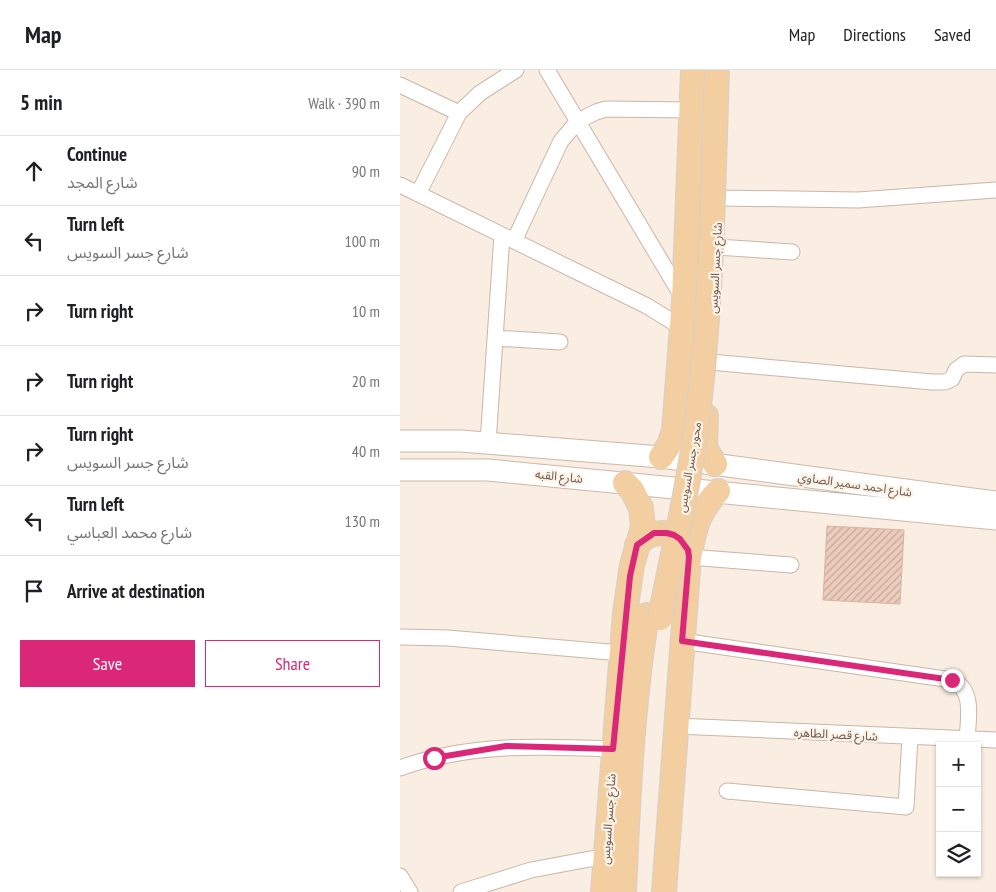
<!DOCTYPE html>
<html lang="en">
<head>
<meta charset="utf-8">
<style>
  body { margin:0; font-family:"PT Sans Narrow","Noto Sans Arabic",sans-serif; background:#f6f6f6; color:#202124 }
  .controls { position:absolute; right:15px; bottom:15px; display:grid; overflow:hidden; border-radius:0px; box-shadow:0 1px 4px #0004 }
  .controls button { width:45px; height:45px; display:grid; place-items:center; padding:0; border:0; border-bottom:1px solid #e0e0e0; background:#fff; color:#202124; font:25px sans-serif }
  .stop { position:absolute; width:15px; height:15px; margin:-11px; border:4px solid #db2777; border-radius:50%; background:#fff }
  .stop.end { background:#db2777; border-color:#fff; box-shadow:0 1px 5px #0008 }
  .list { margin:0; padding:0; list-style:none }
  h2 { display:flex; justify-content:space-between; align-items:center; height:65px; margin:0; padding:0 20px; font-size:21px }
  h2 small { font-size:16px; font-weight:400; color:#757577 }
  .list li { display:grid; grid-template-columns:32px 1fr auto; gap:15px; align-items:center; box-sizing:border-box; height:70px; padding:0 20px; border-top:1px solid #e0e0e0 }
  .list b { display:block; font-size:19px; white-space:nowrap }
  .list p { margin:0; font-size:16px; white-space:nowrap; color:#757577 }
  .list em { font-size:16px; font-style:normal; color:#757577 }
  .actions { display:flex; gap:10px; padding:15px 20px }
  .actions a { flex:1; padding:11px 0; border:1px solid #db2777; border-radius:0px; text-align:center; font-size:18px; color:#db2777 }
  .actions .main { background:#db2777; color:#fff }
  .icon { flex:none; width:28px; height:28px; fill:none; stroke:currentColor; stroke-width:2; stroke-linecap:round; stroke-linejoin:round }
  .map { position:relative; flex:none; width:596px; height:822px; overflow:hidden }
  header { display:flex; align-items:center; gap:30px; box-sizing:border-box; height:70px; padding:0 25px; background:#fff; border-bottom:1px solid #e0e0e0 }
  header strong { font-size:24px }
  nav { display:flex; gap:28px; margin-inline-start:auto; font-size:18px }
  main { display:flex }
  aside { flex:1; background:#fff }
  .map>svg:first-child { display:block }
  .building { fill:url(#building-hatch); stroke:#dcb29e }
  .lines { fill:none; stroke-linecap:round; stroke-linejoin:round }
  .street-casing { stroke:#c8b6aa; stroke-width:17 }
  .secondary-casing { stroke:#cdb7aa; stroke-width:23 }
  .primary-casing { stroke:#d6cfcd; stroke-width:26 }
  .street { stroke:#fff; stroke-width:15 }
  .secondary { stroke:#fff; stroke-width:21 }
  .primary { stroke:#f2cea0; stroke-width:24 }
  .primary-bridge-casing { stroke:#d6cfcd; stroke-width:26; stroke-linecap:butt }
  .primary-bridge { stroke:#f2cea0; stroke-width:24 }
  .route { stroke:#db2777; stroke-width:6 }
  .labels { text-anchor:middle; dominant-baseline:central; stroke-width:4.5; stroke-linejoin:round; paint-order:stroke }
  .street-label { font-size:12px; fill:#6d554b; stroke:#fdf3e7 }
</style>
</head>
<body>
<header>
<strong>Map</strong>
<nav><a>Map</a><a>Directions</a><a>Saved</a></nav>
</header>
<main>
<aside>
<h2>5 min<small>Walk · 390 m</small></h2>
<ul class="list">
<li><svg class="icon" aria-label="ahead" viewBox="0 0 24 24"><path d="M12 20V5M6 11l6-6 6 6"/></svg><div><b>Continue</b><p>شارع المجد</p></div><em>90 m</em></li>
<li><svg class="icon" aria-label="left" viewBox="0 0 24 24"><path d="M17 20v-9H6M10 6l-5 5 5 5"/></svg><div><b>Turn left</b><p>شارع جسر السويس</p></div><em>100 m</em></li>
<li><svg class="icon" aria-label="right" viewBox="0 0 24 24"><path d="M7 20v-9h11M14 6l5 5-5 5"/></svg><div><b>Turn right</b></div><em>10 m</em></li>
<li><svg class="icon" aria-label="right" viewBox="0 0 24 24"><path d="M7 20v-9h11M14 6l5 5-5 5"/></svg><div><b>Turn right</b></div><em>20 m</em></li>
<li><svg class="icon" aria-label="right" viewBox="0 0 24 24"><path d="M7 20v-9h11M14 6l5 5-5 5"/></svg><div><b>Turn right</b><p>شارع جسر السويس</p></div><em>40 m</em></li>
<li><svg class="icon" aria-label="left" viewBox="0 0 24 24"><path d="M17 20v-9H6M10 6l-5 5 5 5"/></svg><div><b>Turn left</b><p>شارع محمد العباسي</p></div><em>130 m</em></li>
<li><svg class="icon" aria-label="arrive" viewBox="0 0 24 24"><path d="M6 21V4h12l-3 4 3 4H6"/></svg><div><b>Arrive at destination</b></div></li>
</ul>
<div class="actions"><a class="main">Save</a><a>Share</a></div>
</aside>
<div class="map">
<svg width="596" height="822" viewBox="0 0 596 822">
  <defs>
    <pattern id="building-hatch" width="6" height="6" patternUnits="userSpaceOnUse" patternTransform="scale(1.25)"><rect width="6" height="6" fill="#ecccbc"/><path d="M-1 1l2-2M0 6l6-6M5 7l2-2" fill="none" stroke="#c3a89b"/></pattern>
  </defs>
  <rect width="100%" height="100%" fill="#f9eee1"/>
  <!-- building -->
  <path class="building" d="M427 456 504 460 500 534 423 530Z"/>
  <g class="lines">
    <!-- street casing -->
    <g class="street-casing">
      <path id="street" d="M147 0 283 228
        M0 15 59 43
        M0 115 247 236 281 257
        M18 124 59 43 80 23 116 0
        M319 128 458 130 596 120
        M114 171 161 71 178 51 196 42 206 39 291 40
        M317 177 392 182
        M95 268 160 272
        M310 292 532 312H545L552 309 556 300 564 294 596 295
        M88 373 102 165
        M289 487 391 495
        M0 567 48 568 221 583
        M282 571 552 610C575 620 568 649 567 670
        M276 656 596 670
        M0 698C69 673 140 676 213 679
        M327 721 506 737 510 667
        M0 806 10 822
        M61 822 131 800 206 786"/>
    </g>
    <!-- secondary casing -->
    <g class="secondary-casing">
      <path id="secondary" d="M0 371H61L261 387 596 432
        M0 400H88L596 449"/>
    </g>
    <!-- primary casing -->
    <g class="primary-casing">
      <path id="primary" d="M306 346 305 378 315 394
        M261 387 269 375 274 361 284 230 293 0
        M237 475C252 457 280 459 288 483
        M203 822 225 543 232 495 243 457 241 438 232 420 225 413
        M224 822C228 729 232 637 247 545
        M264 822 289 487C295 458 297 443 318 421"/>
    </g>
    <!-- street -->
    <use href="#street" class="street"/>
    <!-- secondary -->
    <use href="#secondary" class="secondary"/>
    <!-- primary -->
    <use href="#primary" class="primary"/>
    <!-- primary-bridge casing -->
    <g class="primary-bridge-casing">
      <path id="primary-bridge" d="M260 548C272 485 288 422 296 359 312 240 313 119 317 0"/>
    </g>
    <!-- primary-bridge -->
    <use href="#primary-bridge" class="primary-bridge"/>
  </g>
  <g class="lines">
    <!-- route -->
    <path class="route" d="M34 688 106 676 213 679 230 506 237 475 254 463H267L274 465 280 469 288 480 289 487 282 571 552 610"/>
  </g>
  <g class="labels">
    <!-- street labels -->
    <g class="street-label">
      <text transform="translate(315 198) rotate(-87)">شارع جسر السويس</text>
      <text transform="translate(289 397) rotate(-80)">محور جسر السويس</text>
      <text transform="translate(159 406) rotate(6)">شارع القبه</text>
      <text transform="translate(455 414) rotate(8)">شارع احمد سمير الصاوي</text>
      <text transform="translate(436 664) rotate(3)">شارع قصر الطاهره</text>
      <text transform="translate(208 749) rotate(-86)">شارع جسر السويس</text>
    </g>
  </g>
</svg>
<div class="controls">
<button>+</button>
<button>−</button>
<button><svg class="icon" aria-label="layers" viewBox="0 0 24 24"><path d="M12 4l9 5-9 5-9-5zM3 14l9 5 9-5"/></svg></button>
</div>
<div class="stop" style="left:34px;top:688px"></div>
<div class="stop end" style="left:552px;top:610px"></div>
</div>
</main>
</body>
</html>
